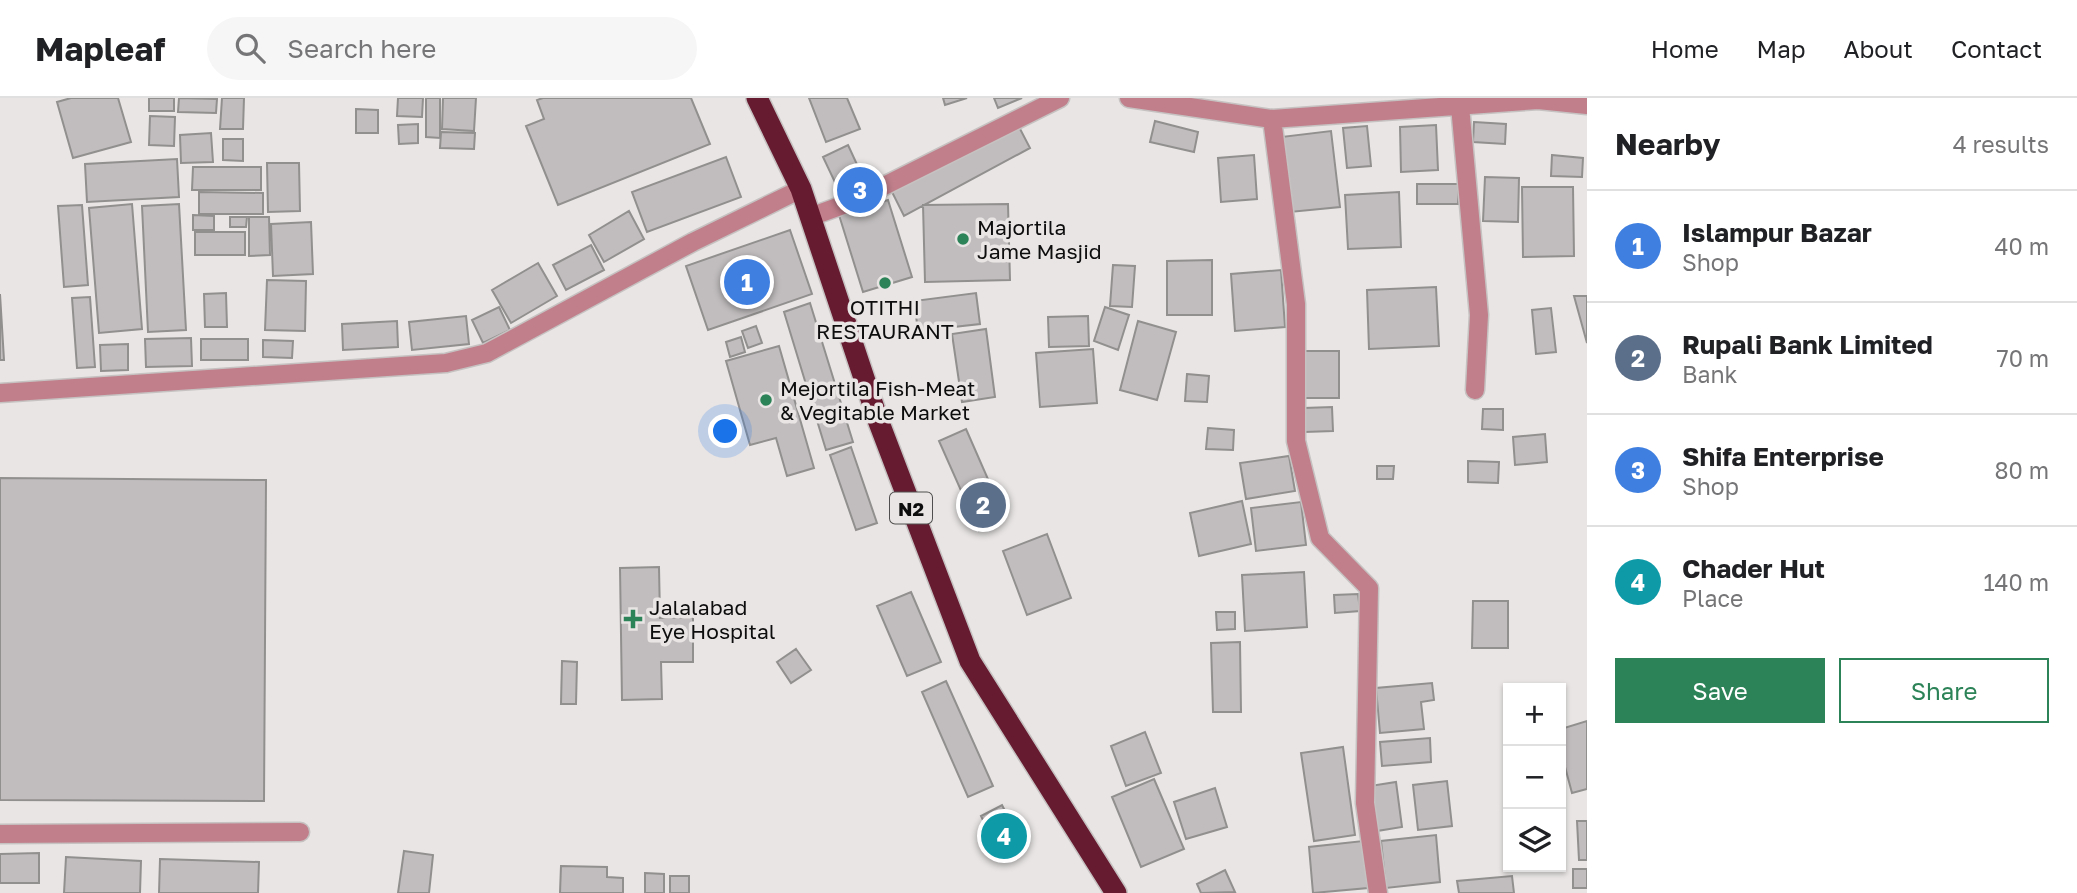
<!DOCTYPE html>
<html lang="en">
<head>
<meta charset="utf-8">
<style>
  body { margin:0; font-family:"Golos Text",sans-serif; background:#f6f6f6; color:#202124 }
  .controls { position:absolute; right:21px; bottom:21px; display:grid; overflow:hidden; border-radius:0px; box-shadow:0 2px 5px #0004 }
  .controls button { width:63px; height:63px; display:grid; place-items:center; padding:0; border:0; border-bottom:2px solid #e0e0e0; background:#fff; color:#202124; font:35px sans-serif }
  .you { position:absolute; left:726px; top:334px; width:24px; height:24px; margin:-18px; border:5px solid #fff; border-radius:50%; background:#1a73e8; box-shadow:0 0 0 10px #1a73e833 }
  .badge { display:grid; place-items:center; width:46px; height:46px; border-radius:50%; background:#2c8357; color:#fff; font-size:23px; font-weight:700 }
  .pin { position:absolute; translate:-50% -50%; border:4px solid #fff; box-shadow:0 2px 7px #0006 }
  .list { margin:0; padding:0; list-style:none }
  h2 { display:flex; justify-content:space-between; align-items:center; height:91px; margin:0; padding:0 28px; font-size:30px }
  h2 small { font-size:23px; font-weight:400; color:#757577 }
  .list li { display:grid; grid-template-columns:46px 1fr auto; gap:21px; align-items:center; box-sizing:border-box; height:112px; padding:0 28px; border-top:2px solid #e0e0e0 }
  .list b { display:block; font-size:26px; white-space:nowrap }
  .list p { margin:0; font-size:23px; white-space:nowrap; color:#757577 }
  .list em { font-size:23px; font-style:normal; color:#757577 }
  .actions { display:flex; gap:14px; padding:21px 28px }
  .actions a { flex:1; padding:16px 0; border:2px solid #2c8357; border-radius:0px; text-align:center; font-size:24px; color:#2c8357 }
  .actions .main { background:#2c8357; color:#fff }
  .icon { flex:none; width:38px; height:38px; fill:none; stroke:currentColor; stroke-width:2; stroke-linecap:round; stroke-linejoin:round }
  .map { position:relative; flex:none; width:1587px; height:795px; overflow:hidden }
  header { display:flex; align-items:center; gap:42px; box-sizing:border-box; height:98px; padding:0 35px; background:#fff; border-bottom:2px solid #e0e0e0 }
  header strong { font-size:33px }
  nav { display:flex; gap:38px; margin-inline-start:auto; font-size:24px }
  .search { width:490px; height:63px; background:#f6f6f6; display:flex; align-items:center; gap:18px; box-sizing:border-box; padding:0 24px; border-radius:38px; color:#757577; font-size:26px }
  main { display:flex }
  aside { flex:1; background:#fff }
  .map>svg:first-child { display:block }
  .building { fill:#c1bdbe; stroke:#928f8f; stroke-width:2 }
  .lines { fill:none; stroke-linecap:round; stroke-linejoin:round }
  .street-casing { stroke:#c6c2c2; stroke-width:21 }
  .highway-casing { stroke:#c6c2c2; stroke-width:24 }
  .street { stroke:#c07f8b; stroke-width:18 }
  .highway { stroke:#671b31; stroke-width:21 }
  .poi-dot { fill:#2c8357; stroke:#e9e5e5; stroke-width:2.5 }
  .labels { text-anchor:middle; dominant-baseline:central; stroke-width:7; stroke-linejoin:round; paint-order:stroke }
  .shield { fill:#e9e5e5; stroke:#504e4e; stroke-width:2 }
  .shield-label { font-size:19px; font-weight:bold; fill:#0e0d0d }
  .poi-label { font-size:21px; fill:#0e0d0d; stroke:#e9e5e5; text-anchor:start }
</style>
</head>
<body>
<header>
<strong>Mapleaf</strong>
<div class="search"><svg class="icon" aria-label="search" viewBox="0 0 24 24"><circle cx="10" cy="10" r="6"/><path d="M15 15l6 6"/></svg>Search here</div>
<nav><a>Home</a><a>Map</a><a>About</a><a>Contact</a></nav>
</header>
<main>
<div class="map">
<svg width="1587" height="795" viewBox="0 0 1587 795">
  <rect width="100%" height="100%" fill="#e9e5e5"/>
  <!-- building -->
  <path class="building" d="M71 0H118L131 44 73 60 57 4Z
    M149 0H174V13H149Z
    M179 0 217 1 216 15 178 14Z
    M222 0H244L243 31H220Z
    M398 0H423L422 19 397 18Z
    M426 0H440V40L426 39Z
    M443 0H476L474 33 442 31Z
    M543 0H691L710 46 558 107 526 28 544 21 537 2Z
    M809 0H847L860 31 826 44Z
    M943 0H967L945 7Z
    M994 0H1022L998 10Z
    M356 11 378 12V35H356Z
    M150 18 175 19 174 48 149 47Z
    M1155 23 1198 34 1194 54 1150 44Z
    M1474 24 1506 26 1505 46 1473 44Z
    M418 26V45L399 46 398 27Z
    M1018 27 1030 50 904 118 892 94Z
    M1436 27 1438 72 1401 74 1400 29Z
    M1367 28 1371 68 1347 70 1343 30Z
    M1331 33 1340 109 1290 114 1281 39Z
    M441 34 475 35 474 51 440 50Z
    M211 35 213 64 181 65 180 37Z
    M223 41H243V63L223 62Z
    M848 47 866 86 841 97 823 59Z
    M1254 57 1257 101 1221 104 1218 60Z
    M1552 57 1583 60 1582 79 1551 78Z
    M726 59 741 99 647 134 632 94Z
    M177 61 179 99 87 104 85 66Z
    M267 65H299L300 113 268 114Z
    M193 69H261V92H192Z
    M1485 79 1519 80 1518 124 1483 123Z
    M1417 86H1459L1458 106H1417Z
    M1522 89H1573L1574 158 1523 159Z
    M199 94 263 95V116H199Z
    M1399 94 1401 149 1348 151 1345 97Z
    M888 102 912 179 863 194 839 117Z
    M132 106 142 231 99 235 89 110Z
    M179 106 186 232 148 234 142 108Z
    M1008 106 1010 182 925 184 923 107Z
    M82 107 88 187 64 189 58 108Z
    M629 113 644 141 604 164 589 137Z
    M193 117 214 118V132H193Z
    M230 119H247L246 129H230Z
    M249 119H269L270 157 249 158Z
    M311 124 313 176 273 178 271 126Z
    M790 132 812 196 708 232 686 168Z
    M195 134H245V157H195Z
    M591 147 604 172 566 192 553 167Z
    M1212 162V217H1167V163Z
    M538 165 557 198 511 225 492 192Z
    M1113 167 1135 168 1132 209 1110 208Z
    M1281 172 1285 229 1235 233 1231 176Z
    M267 182 306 183 305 233 265 232Z
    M1436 189 1439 248 1369 251 1367 192Z
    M226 195 227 229H205L204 196Z
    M976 195 980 226 918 233 914 203Z
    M0 196 4 262H0Z
    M1574 198H1587V245Z
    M90 199 95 269 77 270 72 200Z
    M810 205 853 344 826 352 784 214Z
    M499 209 510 232 483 245 472 222Z
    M1105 209 1129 217 1118 252 1094 243Z
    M1551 210 1556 254 1536 256 1532 212Z
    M466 218 469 246 412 252 409 224Z
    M1088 218 1089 248 1049 249 1048 219Z
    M397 223 398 249 343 252 342 226Z
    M1138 223 1176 234 1157 302 1120 292Z
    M756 228 762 245 748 250 742 233Z
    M986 231 995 299 962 304 952 236Z
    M741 239 745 254 730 259 726 244Z
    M191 240 192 268 146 269 145 241Z
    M201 241H248V262H201Z
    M263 242 293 243 292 260 263 259Z
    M128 246V272L101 273 100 247Z
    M779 248 814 370 787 378 776 340 750 347 726 263Z
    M1093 251 1097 305 1040 309 1036 255Z
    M1304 253H1339V300H1303Z
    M1187 276 1209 278 1207 304 1185 303Z
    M1332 309 1333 333 1305 334 1304 310Z
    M1483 311H1503V332L1482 331Z
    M1208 330 1234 332 1233 352 1206 351Z
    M966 331 1005 420 979 433 939 343Z
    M1545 336 1547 364 1515 367 1513 339Z
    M851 349 877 425 856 432 830 357Z
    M1289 358 1295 393 1246 401 1240 365Z
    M1468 363 1499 364 1498 385 1468 384Z
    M1377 368H1394L1393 381H1377Z
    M0 380 266 382 264 703 0 702Z
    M1242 403 1251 446 1199 458 1190 415Z
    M1301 404 1306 447 1256 453 1251 410Z
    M1047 436 1071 500 1027 517 1003 453Z
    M659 469 660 520 693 519V564H661L662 601 622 602 620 470Z
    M1304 474 1307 529 1245 533 1242 477Z
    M911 494 941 564 907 578 877 508Z
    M1358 496 1360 513 1335 515 1334 497Z
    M1473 503H1508V550H1472Z
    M1216 514H1235V531L1217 532Z
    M1240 544 1241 614H1213L1211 545Z
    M796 551 811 572 791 585 777 564Z
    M562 563 577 564 576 606H561Z
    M946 583 993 688 968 699 922 594Z
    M1432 585 1434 602 1421 604 1424 631 1380 635 1376 590Z
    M1587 623V691L1572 695 1561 654V631Z
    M1145 634 1161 675 1126 688 1111 648Z
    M1430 640 1431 664 1382 668 1380 644Z
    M1343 649 1355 737 1314 743 1301 655Z
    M1154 681 1184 751 1141 769 1112 699Z
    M1447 683 1452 728 1418 732 1413 687Z
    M1396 684 1402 729 1377 733 1370 688Z
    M1215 690 1227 729 1186 741 1174 704Z
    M1002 707 1024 751 1002 762 981 718Z
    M1577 723H1587V762H1579Z
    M1436 737 1440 784 1386 790 1381 743Z
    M1363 743 1368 790 1313 795 1309 749Z
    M404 753 433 757 429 795H398Z
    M39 755V785H0V756Z
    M66 759 141 763 140 795H64Z
    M160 761 259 764 258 795H159Z
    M561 768 607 769V779L623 780V795H560Z
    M1573 771H1587V790H1573Z
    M1225 772 1235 794 1201 795 1197 786Z
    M645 775 664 776V795H645Z
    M670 778H689V795H670Z
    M1512 778 1514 795H1459L1457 783Z"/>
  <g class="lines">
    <!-- street casing -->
    <g class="street-casing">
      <path id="street" d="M1129 0 1272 21 1538 2 1587 7
        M1460 8 1479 217 1475 292
        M1272 21 1296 206V343L1320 440 1369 490 1365 705 1378 795
        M810 119 854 103 1060 0
        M0 295 446 265 487 255 693 144 801 91
        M0 736 300 734"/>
    </g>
    <!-- highway casing -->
    <g class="highway-casing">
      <path id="highway" d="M757 0 801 91 878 322 970 563 1116 795"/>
    </g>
    <!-- street -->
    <use href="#street" class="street"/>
    <!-- highway -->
    <use href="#highway" class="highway"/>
  </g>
  <!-- markers -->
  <g class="poi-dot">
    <circle cx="963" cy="141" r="7"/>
    <circle cx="885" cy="185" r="7"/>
    <circle cx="766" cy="302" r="7"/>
    <path d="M629.5 510.5h7v7h7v7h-7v7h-7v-7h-7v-7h7z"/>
  </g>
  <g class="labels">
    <!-- shield labels -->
    <rect class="shield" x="890" y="394.5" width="42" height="31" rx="5"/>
    <g class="shield-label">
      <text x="911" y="410">N2</text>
    </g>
    <!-- poi labels -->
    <g class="poi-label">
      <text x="977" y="129">Majortila<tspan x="977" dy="24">Jame Masjid</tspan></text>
      <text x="885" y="209" text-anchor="middle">OTITHI<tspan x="885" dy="24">RESTAURANT</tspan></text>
      <text x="780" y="290">Mejortila Fish-Meat<tspan x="780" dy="24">&amp; Vegitable Market</tspan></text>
      <text x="649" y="509">Jalalabad<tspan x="649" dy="24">Eye Hospital</tspan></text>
    </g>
  </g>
</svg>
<div class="controls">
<button>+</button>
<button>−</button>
<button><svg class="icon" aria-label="layers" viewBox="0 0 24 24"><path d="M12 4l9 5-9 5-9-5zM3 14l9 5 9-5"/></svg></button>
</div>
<div class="you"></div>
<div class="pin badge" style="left:747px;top:184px;background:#3f7fe0">1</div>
<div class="pin badge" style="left:983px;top:407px;background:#5c6f8a">2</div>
<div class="pin badge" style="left:860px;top:92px;background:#3f7fe0">3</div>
<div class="pin badge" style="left:1004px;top:738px;background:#0f9aa8">4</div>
</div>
<aside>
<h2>Nearby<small>4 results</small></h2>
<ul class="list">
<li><span class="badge" style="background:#3f7fe0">1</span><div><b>Islampur Bazar</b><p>Shop</p></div><em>40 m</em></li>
<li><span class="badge" style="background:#5c6f8a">2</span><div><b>Rupali Bank Limited</b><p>Bank</p></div><em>70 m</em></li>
<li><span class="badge" style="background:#3f7fe0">3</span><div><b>Shifa Enterprise</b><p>Shop</p></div><em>80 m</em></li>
<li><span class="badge" style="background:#0f9aa8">4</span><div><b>Chader Hut</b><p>Place</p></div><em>140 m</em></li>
</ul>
<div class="actions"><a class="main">Save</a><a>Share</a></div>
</aside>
</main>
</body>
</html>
